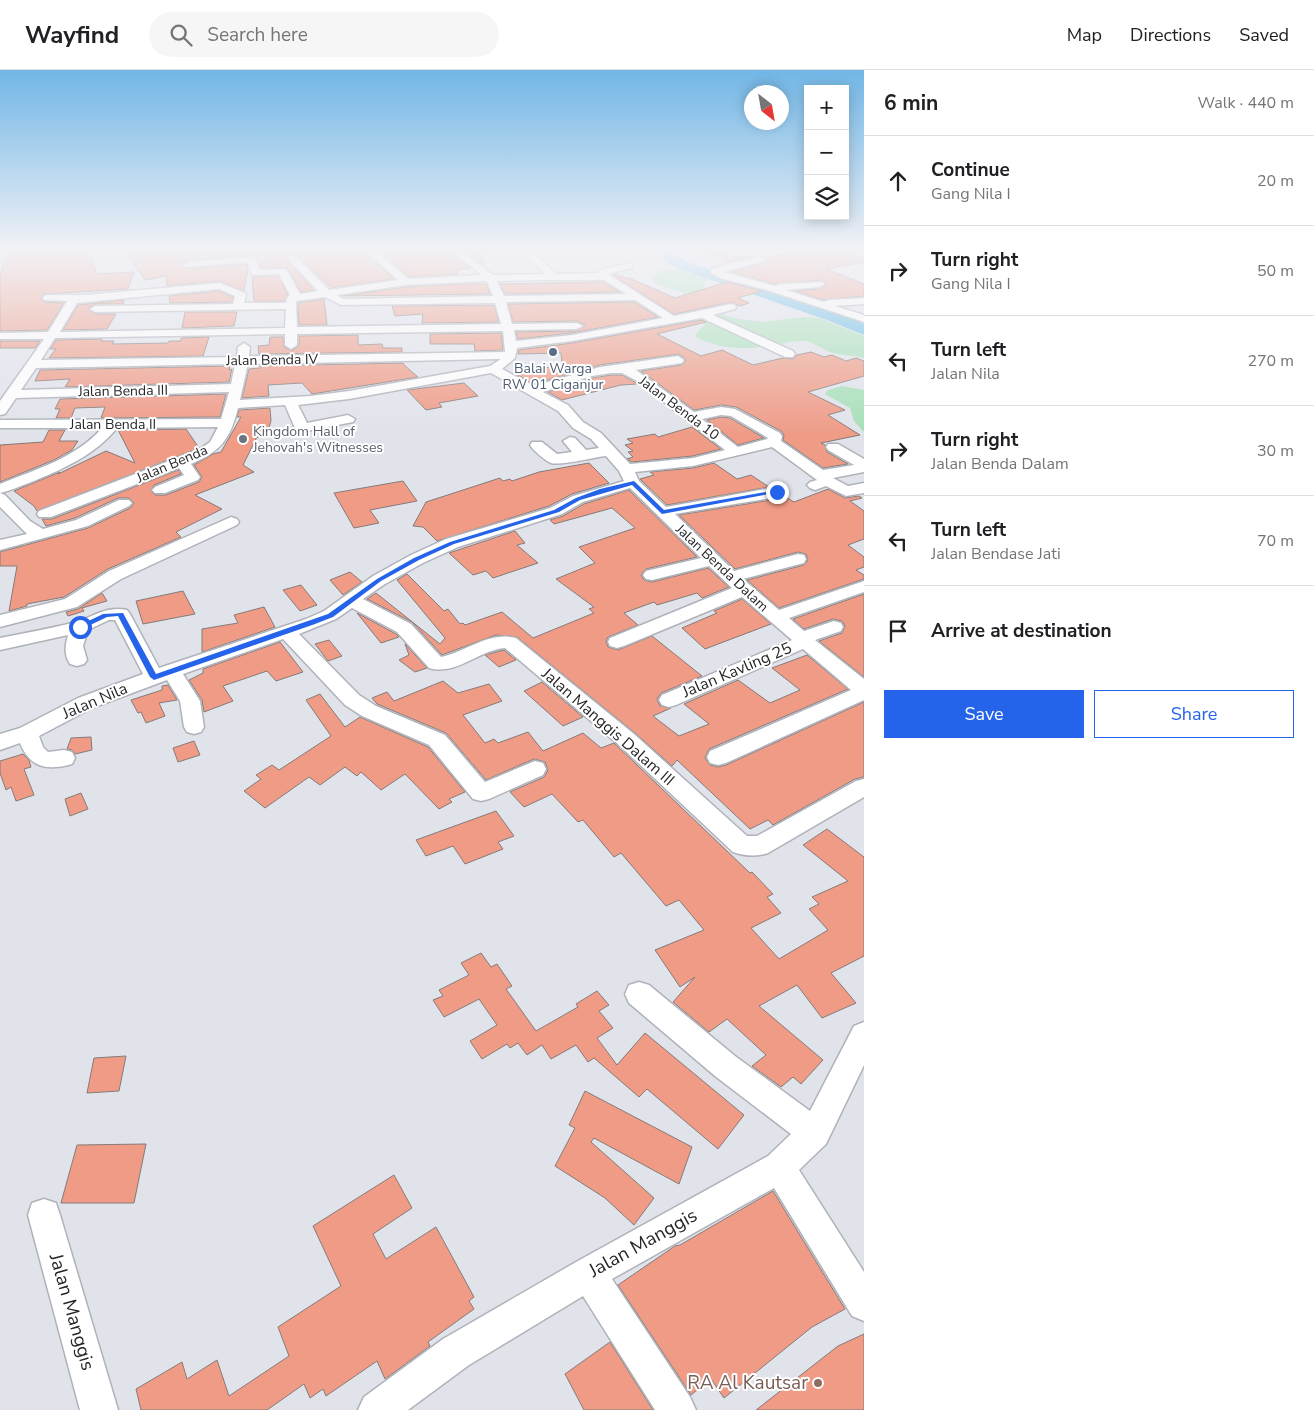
<!DOCTYPE html>
<html lang="en">
<head>
<meta charset="utf-8">
<style>
  body { margin:0; font-family:"Nunito Sans",sans-serif; background:#f6f6f6; color:#202124 }
  .controls { position:absolute; right:15px; top:15px; display:grid; overflow:hidden; border-radius:0px; box-shadow:0 2px 12px #0003 }
  .controls button { width:45px; height:45px; display:grid; place-items:center; padding:0; border:0; border-bottom:1px solid #e0e0e0; background:#fff; color:#202124; font:25px sans-serif }
  .compass { position:absolute; left:744px; top:15px; width:45px; height:45px; border-radius:50%; background:#fff; box-shadow:0 2px 12px #0003; rotate:149deg }
  .stop { position:absolute; width:15px; height:15px; margin:-11px; border:4px solid #2563eb; border-radius:50%; background:#fff }
  .stop.end { background:#2563eb; border-color:#fff; box-shadow:0 1px 5px #0008 }
  .list { margin:0; padding:0; list-style:none }
  h2 { display:flex; justify-content:space-between; align-items:center; height:65px; margin:0; padding:0 20px; font-size:21px }
  h2 small { font-size:16px; font-weight:400; color:#757577 }
  .list li { display:grid; grid-template-columns:32px 1fr auto; gap:15px; align-items:center; box-sizing:border-box; height:90px; padding:0 20px; border-top:1px solid #e0e0e0 }
  .list b { display:block; font-size:19px; white-space:nowrap }
  .list p { margin:0; font-size:16px; white-space:nowrap; color:#757577 }
  .list em { font-size:16px; font-style:normal; color:#757577 }
  .actions { display:flex; gap:10px; padding:15px 20px }
  .actions a { flex:1; padding:11px 0; border:1px solid #2563eb; border-radius:0px; text-align:center; font-size:18px; color:#2563eb }
  .actions .main { background:#2563eb; color:#fff }
  .icon { flex:none; width:28px; height:28px; fill:none; stroke:currentColor; stroke-width:2; stroke-linecap:round; stroke-linejoin:round }
  .map { position:relative; flex:none; width:864px; height:1340px; overflow:hidden }
  header { display:flex; align-items:center; gap:30px; box-sizing:border-box; height:70px; padding:0 25px; background:#fff; border-bottom:1px solid #e0e0e0 }
  header strong { font-size:24px }
  nav { display:flex; gap:28px; margin-inline-start:auto; font-size:18px }
  .search { width:350px; height:45px; background:#f6f6f6; display:flex; align-items:center; gap:12px; box-sizing:border-box; padding:0 18px; border-radius:28px; color:#757577; font-size:19px }
  main { display:flex }
  aside { flex:1; background:#fff }
  .map>svg:first-child { display:block }
  .green { fill:#a6dfb7 }
  .lines { fill:none; stroke-linecap:round; stroke-linejoin:round }
  .river { fill:#5eb9e3; fill-rule:evenodd }
  .building { fill:#ef9b86; stroke:#847b79 }
  .minor-casing { stroke:#b0b2ba; stroke-width:3 }
  .major-casing { stroke:#c2c2c3; stroke-width:2 }
  .minor { fill:#fff; fill-rule:evenodd }
  .major { fill:#fdcfc7; fill-rule:evenodd }
  .route { fill:#2563eb }
  .service-dot { fill:#5c6f8a; stroke:#fff; stroke-width:2 }
  .worship-dot { fill:#6b7280; stroke:#fff; stroke-width:2 }
  .education-dot { fill:#8d6e63; stroke:#fff; stroke-width:2 }
  .labels { text-anchor:middle; dominant-baseline:central; stroke-width:4; stroke-linejoin:round; paint-order:stroke }
  .far-street-label { font-size:14px; fill:#252629; stroke:#fff }
  .far-service-label { font-size:14px; fill:#4e5e75; stroke:#fff }
  .far-worship-label { font-size:14px; fill:#5b616d; stroke:#fff; text-anchor:start }
  .street-label { font-size:16px; fill:#252629; stroke:#fff }
  .near-street-label { font-size:19px; fill:#252629; stroke:#fff }
  .near-education-label { font-size:19px; fill:#785e54; stroke:#fff; text-anchor:end }
</style>
</head>
<body>
<header>
<strong>Wayfind</strong>
<div class="search"><svg class="icon" aria-label="search" viewBox="0 0 24 24"><circle cx="10" cy="10" r="6"/><path d="M15 15l6 6"/></svg>Search here</div>
<nav><a>Map</a><a>Directions</a><a>Saved</a></nav>
</header>
<main>
<div class="map">
<svg width="864" height="1340" viewBox="0 0 864 1340">
  <rect width="100%" height="100%" fill="#e1e3eb"/>
  <!-- green -->
  <path class="green" d="M678 199 696 204 707 209 703 220 714 232 718 243 738 249 763 252 803 247 819 248 864 266V288C853 285 841 286 830 282 821 279 816 273 806 271 790 270 776 276 760 277 741 280 713 277 696 267V264L705 254 679 241 685 228 684 223 654 213 652 210C658 199 667 198 678 199Z
    M842 316 864 320V362L854 351 850 338 825 324 828 320Z"/>
  <g class="lines">
    <!-- river -->
    <path class="river" d="M657 178H671L677 187 690 193 839 242 864 254V265L827 250 680 199 666 193Z"/>
  </g>
  <!-- building -->
  <path class="building" d="M13 178H87L97 204 134 202 128 219 44 224 41 229 44 232 64 233 47 260 0 261V204L7 186 16 185Z
    M187 178H240L241 180 257 178 261 183 316 178H360L394 209 331 218 296 185 289 184 288 191 314 220 301 222 288 198H261L255 185 188 190 181 195 185 199 247 194 248 199 244 221 220 211 167 216 166 206 145 210 128 186Z
    M376 178H445L470 198 458 200V204L409 207Z
    M461 178H482L483 195Z
    M841 179 864 188V192L826 199 864 214V226L824 230 795 221 820 219 826 215 823 210 775 214 733 202 764 193 766 190V187Z
    M703 181H718L728 186 748 187 730 192Z
    M615 204 626 208H629L675 228 727 212 762 221 738 228 749 233 740 236 731 232 674 244 613 205Z
    M278 206 288 225 284 231H254L252 207Z
    M603 212 620 222 505 224 500 214Z
    M459 214H486L490 224 343 226 406 217Z
    M219 221 233 227 232 232 170 233 169 226Z
    M324 229 327 255H299L298 233Z
    M124 230 123 234H95L88 238 95 244H116L107 259 63 260 78 235Z
    M634 232 658 247 572 263 518 269 516 262 577 261 585 255 577 251 513 252 508 234Z
    M494 235 499 252 422 253 423 244 395 246 392 236Z
    M185 242H237L234 256 182 258Z
    M702 250 706 252 657 264 701 286 722 280 753 295 783 288 793 289 797 285 811 282 824 287 832 285 846 291 856 288 864 291V306L808 322 845 340 828 345 860 365 821 373 825 375 827 382 848 394 823 398 783 370 784 365 781 361 736 337 721 335 694 340 641 301 682 295 686 290 679 284 600 295 534 314 514 303 562 295 561 283 518 284 519 280 572 273Z
    M501 263 503 280 475 281 474 274H430V264Z
    M358 265V275L382 274 383 278H402V282L259 284 258 276 269 275 270 267H283L284 277 292 281 299 275V266Z
    M209 267 203 286 49 288 56 279H50L56 270 102 269 101 271H114L112 274 168 273 169 271H181V268Z
    M0 271H40L35 278H0Z
    M403 293 404 295 418 307 312 324 302 313 268 315 269 326 242 328 249 299 260 298V296Z
    M230 296 229 300 232 299 229 312 65 317 70 309 35 311 40 300Z
    M611 305H622L638 314 621 315 562 330 548 322 592 308Z
    M464 313 478 326 439 333 442 337 426 340 407 320Z
    M226 324 220 347 101 348 105 337 75 338 71 348H56L60 339H55L60 329Z
    M270 338 271 351 266 367H257L243 395 254 402 195 425 222 439 176 462 181 467 108 499 64 527 27 534V536L9 541 17 496H0V482L88 458 130 438 134 433 129 428H118L75 448 46 456 42 449H52L178 400 181 404 154 415 151 421 155 425H166L199 412 202 407 194 395 213 384 221 382 241 347H237L239 340Z
    M721 347 730 348 764 368 738 375 707 350Z
    M692 357 721 379 693 386 632 392 627 389 633 387 628 382 633 381 625 375 633 373 627 369 655 364 658 367Z
    M186 359 199 378 37 441 34 436 14 421 60 402 58 404 106 381 135 393 118 360Z
    M49 360H65L59 371H78L72 380 54 390 0 412V375L43 372Z
    M589 393 609 413 572 424 549 436 437 471 423 457 413 456 426 432 500 408 503 411 510 409 512 411 539 402Z
    M714 393 737 409 751 405 769 417 667 435 640 409 654 405 650 402 693 398Z
    M403 411 417 431 370 440 379 453 354 458 334 423Z
    M828 419 845 428 859 426 862 428 850 431 864 441V469L848 475 864 487V497L856 500 864 505V509L779 538 747 510 804 495 808 490 806 484 798 482 735 499 679 445 777 429 784 426 794 432Z
    M629 420 697 487 646 499 641 505 644 510 652 512 708 498 729 517 702 528 697 523 657 535 654 532 624 543 638 555 608 567 606 571 608 577 618 580 652 566 702 606 661 623 657 629 660 636 671 638 653 646 679 666 709 654 684 634 738 610 770 633 800 620 772 598 807 585 848 619 709 679 705 688 710 695 718 697 726 695 864 632V707L855 709 773 755 768 750 750 759 677 690 672 696 635 663 517 567 496 565 442 585 412 552 367 529 376 523 440 574 445 568 397 510 407 504 444 541 448 539 460 554 463 553 465 555 502 542 533 568 594 543 589 539 594 537 556 509 595 493 579 477 635 458 612 438 554 454 550 450 563 446 584 434Z
    M515 461 525 473 517 475 538 493 493 508 486 501 473 505 449 483Z
    M350 502 362 512 343 525 330 510Z
    M301 515 317 535 300 541 283 520Z
    M183 521 195 544 143 554 136 531Z
    M102 523 107 531 82 538 84 541 68 546 66 542 78 539Z
    M864 524V607L819 571 842 563 845 556 842 551 833 549 804 559 793 549Z
    M742 529 771 554 705 579 682 558 717 543 714 541Z
    M264 537 275 557 202 582V559L238 553 234 545Z
    M357 543 396 564 399 567 381 573Z
    M329 570 342 586 328 591 315 574Z
    M280 572 303 602 276 611 267 601 223 616 233 631 204 642 202 630 189 610 203 603V599Z
    M405 574 427 598 415 602 399 590 409 585Z
    M504 580 516 590 499 597 485 585Z
    M443 611 458 623 489 614 502 631 463 645 485 673 494 669 498 673 528 662 543 681 583 663 601 678 614 673 750 803 752 802 773 824 767 827 781 843 751 858 779 889 828 860 809 839 819 834 812 827 848 811 803 775 827 759 864 787V886L831 903 856 933 822 948 797 915 759 936 823 990 801 1014 793 1007 781 1017 752 996 766 985 727 949 709 962 673 932 695 907 680 917 655 880 704 860 679 830 666 836 621 783 614 787 583 750 578 752 552 724 524 737 510 722 544 707 548 700 545 692 534 689 486 710 446 663 377 634 372 628 387 622 394 631Z
    M542 612 583 647 563 656 524 621Z
    M168 615 177 630 159 633 165 646 146 653 141 642 138 643 131 630 162 620V616Z
    M320 624 345 657 360 647 428 677 465 722 449 729 452 732 439 739 405 704 381 720 361 702 357 706 345 697 320 715 309 707 265 738 244 721 261 709 256 705 272 695 279 700 331 666 306 630Z
    M91 667 92 680 75 684 72 680 67 679 71 668Z
    M194 671 200 685 178 692 173 678Z
    M23 684 29 690 31 697 24 699 34 725 16 731 11 717 6 720 0 703V691Z
    M81 723 88 739 70 746 65 729Z
    M496 741 514 766 498 772 503 779 465 794 453 776 426 786 416 770Z
    M481 883 491 897 497 894 512 916 506 919 536 961 578 937 576 934 597 921 609 935 599 941 613 958 597 968 617 995 645 963 744 1045 718 1079 647 1019 639 1027 594 988 588 992 576 975 551 989 542 975 527 985 518 973 510 978 507 974 482 989 470 971 497 955 479 929 444 947 433 930 443 926 439 920 469 905 461 893Z
    M126 986 119 1021 87 1023 94 988Z
    M585 1021 692 1077 679 1114 594 1068 591 1072 654 1128 634 1155 605 1128 555 1096 575 1058 569 1055Z
    M146 1074 134 1133H61L77 1075Z
    M394 1105 412 1138 373 1164 386 1189 436 1157 474 1227 469 1231 474 1239 428 1272 430 1276 385 1309 377 1291 326 1326 323 1319 310 1328 304 1314 267 1340H141L136 1319 182 1292 187 1309 217 1290 229 1326 289 1286 278 1257 341 1216 313 1156Z
    M773 1121 845 1239 812 1257 724 1328 711 1309 691 1325 618 1215 675 1176 680 1175Z
    M864 1264V1340H756L838 1276Z
    M610 1272 653 1340H584L565 1304Z"/>
  <g class="lines">
    <!-- minor casing -->
    <g class="minor-casing">
      <path id="minor" d="M362 178H373L408 209 482 205 447 178H458L493 205 546 204 516 178H527L557 204 598 203 600 200 629 193 632 194V198L608 204 674 246 731 234 735 235 736 237 735 239 713 245 793 281 795 284 793 287H785L702 248 572 271 517 278 515 288 502 299 534 316 600 297 678 286 684 290 682 293 636 300 694 342 721 337 735 339 780 363 782 366 781 371 823 400 854 395 828 380 826 377 828 374H838L864 389V402L833 408 848 416 864 413V423L846 426 826 416 815 420 810 418 807 415 810 412 817 410 772 377 693 396 635 402 639 411 666 437 777 417 782 419 785 422 782 425 777 427 675 444 734 501 798 484 804 485 806 489 804 493 743 509 779 540 864 511V522L789 548 804 561 834 551 841 553 843 557 841 561 815 570 864 609V630L726 693 718 695 710 693 707 687 710 681 851 620 803 579 676 635 669 637 662 635 659 630 662 625 792 570 742 527 624 576 617 578 610 576 608 572 610 568 732 518 709 496 652 510 646 509 643 505 646 501 701 488 630 418 583 432 562 444 458 477 423 493 385 514 363 529 411 554 441 587C466 582 489 561 516 568L634 664 747 766H757L856 711 864 709V727L768 783C756 787 744 786 733 782L618 674 505 578C479 580 456 606 429 598L397 562 352 538 336 549 299 564 359 625 376 636 445 665 485 712 535 691 543 693 546 699 543 705 489 729 481 731 473 729 429 675 362 646 345 635 283 569 183 604 200 631 204 657 201 662 194 664 187 662 184 657 180 631 167 610 92 638 39 666 43 677 48 682 64 680 72 682 75 688 72 694C47 701 30 698 20 673L0 680V664L20 658 78 628 143 604 115 550H109L88 560 83 576 87 590 84 594 77 596 70 594C64 585 65 576 68 565L0 580V568C24 563 48 559 72 553 92 548 106 535 127 540L130 544 159 598 306 549 324 541 373 506 411 485 446 469 550 438 573 426 624 411 619 401 606 386C595 387 561 396 551 393 544 390 537 383 532 378L530 375 532 372H542L557 384 572 382 563 371 570 367 575 368 586 380 599 378 591 369 573 358 558 341 491 303 349 329 298 335 307 353 348 345 355 349 353 352 302 362 295 358 285 335 238 338C230 370 221 381 191 394L200 407 198 410 165 423H155L152 420 155 417 184 405 179 398 51 447H39L37 444 39 441 200 379 210 372 218 357 117 358C94 386 63 399 29 413 20 416 10 421 0 423L5 425 30 451 43 459 76 450 119 430H129L132 433 129 436 88 456 0 480V470L27 464 0 437V414C36 399 76 388 102 358H0V350L221 349 229 322 16 328 5 344 0 345V331L44 269H0V263L48 262 67 231 44 230 43 228 44 226 48 225H84L220 213 245 223 246 225 244 233H286L287 228 290 225 279 204 252 205 248 192 185 197 183 195 188 192 255 187 260 200 286 199 300 224 318 221 289 190V186H295L329 220 398 210ZM552 210H604L626 224 504 226 497 211ZM487 211 493 226 343 229 337 225 406 215ZM219 219 235 226 233 234 95 236 90 239 95 242 286 239 285 258 60 262 77 233ZM325 227 341 235 495 233 501 254 297 257 296 231ZM635 230 663 248 572 265 516 271 514 260 577 259 583 256 577 253 512 254 506 232ZM503 261 505 282 249 286 250 277 244 273 238 277 237 287 41 290 55 268 285 264V275L291 279 297 275V264ZM501 289 490 296 349 321 310 326 240 330 248 294ZM235 294 231 314 21 320 36 298ZM611 303H622L637 311 725 380 693 388 630 394 601 363 583 352 568 335 543 322 592 306ZM721 345 731 346 768 368 767 369 738 377 702 349Z
        M716 178 750 181 813 178 808 181 760 186 765 189 763 191 724 202 775 216 780 214 823 212 824 214 819 217 786 220 824 232 829 230 864 228V234L835 236 864 245V252L767 220 720 208 711 203V199L759 186 728 184Z
        M231 447 237 449 239 452 237 455 121 509 77 537 0 557V545L65 529 109 501Z
        M639 912 649 915 735 986 810 1041 854 956 864 952V995L826 1074 799 1100 864 1202V1251L852 1246 774 1118 612 1209 690 1327 696 1340H655L583 1226 469 1295 408 1340H358L364 1327 443 1269 576 1192 768 1086 791 1064 715 1006 629 933 625 924 629 915Z
        M44 1129 56 1133 60 1145 118 1340H80L28 1145 32 1133Z"/>
    </g>
    <!-- major casing -->
    <g class="major-casing">
      <path id="major" d="M0 178H9L4 186 0 187Z"/>
    </g>
    <!-- minor -->
    <use href="#minor" class="minor"/>
    <!-- major -->
    <use href="#major" class="major"/>
  </g>
  <!-- sky -->
  <linearGradient id="sky" x2="0" y2="1"><stop stop-color="#71b6e6"/><stop offset="0.49" stop-color="#f2f2f6"/><stop offset="1" stop-color="#f2f2f6" stop-opacity="0"/></linearGradient>
  <rect width="864" height="366" fill="url(#sky)"/>
  <!-- route -->
  <path class="route" d="M634 411 664 440 777 420 780 422 662 444 632 415 580 430 559 442 454 474 419 490 381 511 333 547 315 554 154 610 150 607 118 546 107 547 82 559 76 557 103 544 123 543 156 604 328 544 377 509 414 488 450 472 554 440 576 428 600 419Z"/>
  <!-- markers -->
  <circle class="service-dot" cx="553" cy="282" r="5"/>
  <circle class="worship-dot" cx="243" cy="369" r="5"/>
  <circle class="education-dot" cx="818" cy="1313" r="5"/>
  <g class="labels">
    <!-- far-street labels -->
    <g class="far-street-label">
      <text transform="translate(272 290) rotate(-1)">Jalan Benda IV</text>
      <text transform="translate(123 321) rotate(-1)">Jalan Benda III</text>
      <text transform="translate(679 338) rotate(37)">Jalan Benda 10</text>
      <text x="113" y="354">Jalan Benda II</text>
      <text transform="translate(172 394) rotate(-23)">Jalan Benda</text>
      <text transform="translate(722 498) rotate(43)">Jalan Benda Dalam</text>
    </g>
    <!-- far-service labels -->
    <g class="far-service-label">
      <text x="553" y="298">Balai Warga<tspan x="553" dy="16">RW 01 Ciganjur</tspan></text>
    </g>
    <!-- far-worship labels -->
    <g class="far-worship-label">
      <text x="253" y="361">Kingdom Hall of<tspan x="253" dy="16">Jehovah's Witnesses</tspan></text>
    </g>
    <!-- street labels -->
    <g class="street-label">
      <text transform="translate(737 600) rotate(-23)">Jalan Kavling 25</text>
      <text transform="translate(95 631) rotate(-23)">Jalan Nila</text>
      <text transform="translate(608 657) rotate(41)">Jalan Manggis Dalam III</text>
    </g>
    <!-- near-street labels -->
    <g class="near-street-label">
      <text transform="translate(643 1173) rotate(-29)">Jalan Manggis</text>
      <text transform="translate(72 1242) rotate(74)">Jalan Manggis</text>
    </g>
    <!-- near-education labels -->
    <g class="near-education-label">
      <text x="808" y="1313">RA Al Kautsar</text>
    </g>
  </g>
</svg>
<div class="controls">
<button>+</button>
<button>−</button>
<button><svg class="icon" aria-label="layers" viewBox="0 0 24 24"><path d="M12 4l9 5-9 5-9-5zM3 14l9 5 9-5"/></svg></button>
</div>
<svg class="compass" viewBox="-18 -18 36 36"><path d="M0-13l5 13h-10z" fill="#e53935"/><path d="M0 13l5-13h-10z" fill="#757577"/></svg>
<div class="stop" style="left:80px;top:557px"></div>
<div class="stop end" style="left:777px;top:422px"></div>
</div>
<aside>
<h2>6 min<small>Walk · 440 m</small></h2>
<ul class="list">
<li><svg class="icon" aria-label="ahead" viewBox="0 0 24 24"><path d="M12 20V5M6 11l6-6 6 6"/></svg><div><b>Continue</b><p>Gang Nila I</p></div><em>20 m</em></li>
<li><svg class="icon" aria-label="right" viewBox="0 0 24 24"><path d="M7 20v-9h11M14 6l5 5-5 5"/></svg><div><b>Turn right</b><p>Gang Nila I</p></div><em>50 m</em></li>
<li><svg class="icon" aria-label="left" viewBox="0 0 24 24"><path d="M17 20v-9H6M10 6l-5 5 5 5"/></svg><div><b>Turn left</b><p>Jalan Nila</p></div><em>270 m</em></li>
<li><svg class="icon" aria-label="right" viewBox="0 0 24 24"><path d="M7 20v-9h11M14 6l5 5-5 5"/></svg><div><b>Turn right</b><p>Jalan Benda Dalam</p></div><em>30 m</em></li>
<li><svg class="icon" aria-label="left" viewBox="0 0 24 24"><path d="M17 20v-9H6M10 6l-5 5 5 5"/></svg><div><b>Turn left</b><p>Jalan Bendase Jati</p></div><em>70 m</em></li>
<li><svg class="icon" aria-label="arrive" viewBox="0 0 24 24"><path d="M6 21V4h12l-3 4 3 4H6"/></svg><div><b>Arrive at destination</b></div></li>
</ul>
<div class="actions"><a class="main">Save</a><a>Share</a></div>
</aside>
</main>
</body>
</html>
